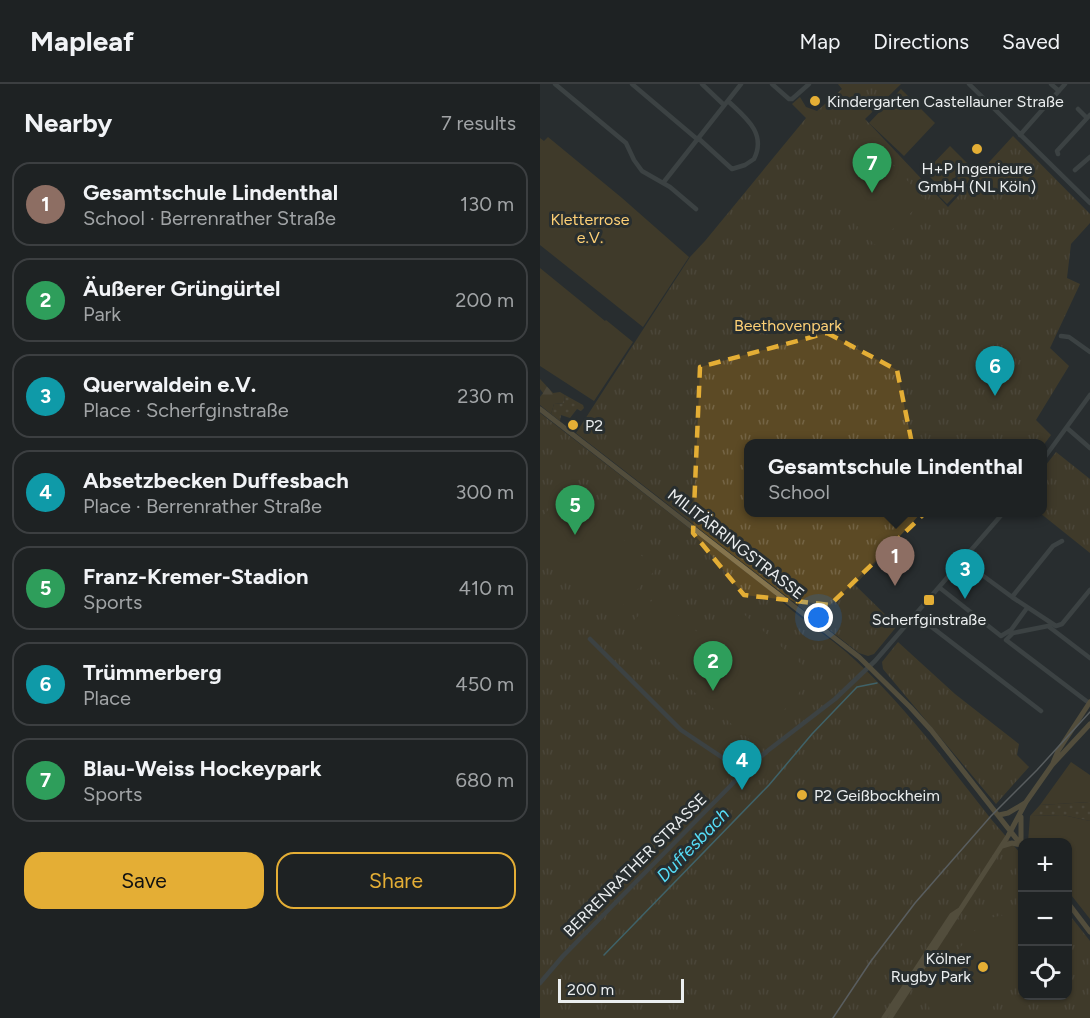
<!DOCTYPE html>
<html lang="en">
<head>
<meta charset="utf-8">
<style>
  body { margin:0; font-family:Figtree,sans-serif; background:#2b2f30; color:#f1f3f6 }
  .controls { position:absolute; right:18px; bottom:18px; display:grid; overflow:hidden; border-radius:12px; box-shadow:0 2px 4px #0004 }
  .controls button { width:54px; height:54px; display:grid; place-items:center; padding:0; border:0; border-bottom:2px solid #3c3f41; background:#1e2223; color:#f1f3f6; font:30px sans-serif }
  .scale { position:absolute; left:18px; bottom:15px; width:126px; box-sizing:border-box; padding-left:6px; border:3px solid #ebeeef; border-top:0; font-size:16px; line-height:21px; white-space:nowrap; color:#ebeeef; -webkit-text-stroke:4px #282e2f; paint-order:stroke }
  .you { position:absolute; left:279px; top:534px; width:21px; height:21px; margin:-15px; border:4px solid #fff; border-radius:50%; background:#1a73e8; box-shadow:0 0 0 9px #1a73e833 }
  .badge { display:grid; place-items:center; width:39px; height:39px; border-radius:50%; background:#e4ae35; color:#fff; font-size:20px; font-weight:700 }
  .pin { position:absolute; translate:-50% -50px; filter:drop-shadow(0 2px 3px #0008) }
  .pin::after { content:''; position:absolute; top:32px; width:21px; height:18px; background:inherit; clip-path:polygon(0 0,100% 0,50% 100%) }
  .popup { position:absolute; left:204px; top:355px; width:303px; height:78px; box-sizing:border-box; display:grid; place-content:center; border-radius:12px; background:#1e2223; filter:drop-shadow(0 2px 4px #0005); font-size:20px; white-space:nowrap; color:#a1a4a6 }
  .popup b { font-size:22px; color:#f1f3f6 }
  .popup::after { content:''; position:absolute; left:50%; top:100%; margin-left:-12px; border:12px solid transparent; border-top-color:#1e2223 }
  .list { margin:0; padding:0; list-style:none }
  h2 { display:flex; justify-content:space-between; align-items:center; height:78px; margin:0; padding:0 24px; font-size:26px }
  h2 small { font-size:20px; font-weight:400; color:#a1a4a6 }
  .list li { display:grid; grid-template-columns:39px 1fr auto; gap:18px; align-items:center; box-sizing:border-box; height:84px; margin:0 12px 12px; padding:0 12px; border:2px solid #3c3f41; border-radius:18px }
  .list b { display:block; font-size:22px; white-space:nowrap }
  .list p { margin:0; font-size:20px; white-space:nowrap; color:#a1a4a6 }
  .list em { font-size:20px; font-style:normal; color:#a1a4a6 }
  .actions { display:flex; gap:12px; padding:18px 24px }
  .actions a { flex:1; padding:14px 0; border:2px solid #e4ae35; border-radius:18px; text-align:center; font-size:21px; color:#e4ae35 }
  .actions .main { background:#e4ae35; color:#111 }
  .icon { flex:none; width:33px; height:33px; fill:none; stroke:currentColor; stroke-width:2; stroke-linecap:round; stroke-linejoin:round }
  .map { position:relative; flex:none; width:550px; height:934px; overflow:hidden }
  header { display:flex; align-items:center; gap:36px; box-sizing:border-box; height:84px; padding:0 30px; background:#1e2223; border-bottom:2px solid #3c3f41 }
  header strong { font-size:28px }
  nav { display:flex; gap:33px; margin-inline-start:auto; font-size:21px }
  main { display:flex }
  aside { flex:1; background:#1e2223 }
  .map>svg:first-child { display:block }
  .grass { fill:url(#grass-dots) }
  .forest { fill:url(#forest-firs) }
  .park { fill:url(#park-tufts) }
  .garden { fill:#5c4a25 }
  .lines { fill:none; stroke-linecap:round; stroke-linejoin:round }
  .stream { stroke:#5ba2af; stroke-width:1.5 }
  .minor { stroke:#545b5c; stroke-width:4.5 }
  .major { stroke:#85744d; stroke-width:5 }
  .tram { stroke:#949899; stroke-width:1.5 }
  .marked { fill:none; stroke:#e4ae35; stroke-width:4.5; stroke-dasharray:12 8; stroke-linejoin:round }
  .poi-dot { fill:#e4ae35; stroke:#282e2f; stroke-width:2 }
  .labels { text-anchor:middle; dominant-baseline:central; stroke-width:6; stroke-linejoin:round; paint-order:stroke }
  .poi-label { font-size:16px; fill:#ebeeef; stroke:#282e2f; text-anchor:start }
  .park-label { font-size:16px; fill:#fdd076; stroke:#282e2f }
  .street-label { font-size:16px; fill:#ebeeef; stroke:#282e2f }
  .water-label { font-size:18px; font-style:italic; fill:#56dcf6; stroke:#282e2f }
</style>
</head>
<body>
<header>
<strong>Mapleaf</strong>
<nav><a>Map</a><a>Directions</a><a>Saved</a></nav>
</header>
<main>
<aside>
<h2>Nearby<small>7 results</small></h2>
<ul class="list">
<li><span class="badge" style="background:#8d6e63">1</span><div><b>Gesamtschule Lindenthal</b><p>School · Berrenrather Straße</p></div><em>130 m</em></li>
<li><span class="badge" style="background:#2e9e5b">2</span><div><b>Äußerer Grüngürtel</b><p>Park</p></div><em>200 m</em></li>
<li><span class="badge" style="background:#0f9aa8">3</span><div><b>Querwaldein e.V.</b><p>Place · Scherfginstraße</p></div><em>230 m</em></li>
<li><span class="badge" style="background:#0f9aa8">4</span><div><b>Absetzbecken Duffesbach</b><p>Place · Berrenrather Straße</p></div><em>300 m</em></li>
<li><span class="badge" style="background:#2e9e5b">5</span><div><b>Franz-Kremer-Stadion</b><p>Sports</p></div><em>410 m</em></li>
<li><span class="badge" style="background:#0f9aa8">6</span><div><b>Trümmerberg</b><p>Place</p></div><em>450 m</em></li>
<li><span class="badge" style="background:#2e9e5b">7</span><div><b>Blau-Weiss Hockeypark</b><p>Sports</p></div><em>680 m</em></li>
</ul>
<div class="actions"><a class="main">Save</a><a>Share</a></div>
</aside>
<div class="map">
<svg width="550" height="934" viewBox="0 0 550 934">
  <defs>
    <pattern id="grass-dots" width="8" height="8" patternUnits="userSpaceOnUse" patternTransform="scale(1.5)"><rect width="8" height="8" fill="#5c4a25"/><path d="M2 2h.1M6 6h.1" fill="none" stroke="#746445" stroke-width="1.8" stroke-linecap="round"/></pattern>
    <pattern id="forest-firs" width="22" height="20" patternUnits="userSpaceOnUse" patternTransform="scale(1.5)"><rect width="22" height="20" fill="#5c4a25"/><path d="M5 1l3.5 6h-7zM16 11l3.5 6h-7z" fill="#746445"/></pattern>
    <pattern id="park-tufts" width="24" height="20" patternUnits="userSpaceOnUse" patternTransform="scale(1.5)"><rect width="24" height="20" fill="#5c4a25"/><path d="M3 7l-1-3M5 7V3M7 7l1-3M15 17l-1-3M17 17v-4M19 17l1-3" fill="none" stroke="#746445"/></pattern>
  </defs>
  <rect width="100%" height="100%" fill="#282e2f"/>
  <!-- grass -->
  <path class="grass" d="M25 311 43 321 44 324 41 327 37 325 30 334 21 331 20 337 11 330 14 320 24 319Z
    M550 718V737L523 731 490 732 500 721Z"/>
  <!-- forest -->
  <path class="forest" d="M0 295 13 309 20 308 25 311 24 319 14 320 11 330 0 321V313L3 309 0 305Z"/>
  <!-- park -->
  <path class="park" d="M298 0H361L325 35 408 123 473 52 550 130V139L531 160 527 194 540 200 510 264 529 282 496 336 511 351 502 363V360H208V428L381 429 315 501 357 542 334 570 328 572 319 569 36 349 150 173 165 157 266 34 252 20 260 13 266 23 277 27 302 5Z
    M0 329 233 509C258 535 289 551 315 576 364 621 403 674 444 726 456 742 470 756 482 772V912H528V829L550 857V934H0Z
    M516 368 550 395V469L500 429 502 428V386Z
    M358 558 415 610 479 660 477 671 489 683 456 720 343 585 342 578Z"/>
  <!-- garden -->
  <path class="garden" d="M361 5 395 39 364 72 329 39Z
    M8 53 82 114 149 173 103 243 0 161V54L4 57Z
    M330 56 385 116 335 161 280 102Z
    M410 62 428 80 403 106 385 88Z
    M431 80 439 87 407 120 399 112Z
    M0 184 65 237 66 236 93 258 54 317 0 282Z
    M28 405 116 485 72 533 0 467V435Z
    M116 512 163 553 192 520 274 591 215 660 84 548Z
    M531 678 550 691V718L500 721Z
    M523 731 550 737V835L528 807V758H488L490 732Z
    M464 831 479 835 482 839V902L473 901 447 929 439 934H397L392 931 387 917 390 898 445 835Z"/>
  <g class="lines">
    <!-- stream -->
    <path class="stream" d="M64 871 229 701 272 650 317 603 337 599"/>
    <!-- minor -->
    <path class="minor" d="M15 0 86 59 94 76 102 87 130 103 156 125
      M92 0 157 55
      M162 0 184 21
      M232 0 249 15H252L269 0
      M429 0 550 119
      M511 0 519 7
      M538 25 547 34
      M480 51 525 0
      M158 54 192 85 205 81 214 75C227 49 205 33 188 17
      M518 70 517 67 550 31
      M535 86 550 73
      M123 99 201 0
      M521 252 529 253 550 268
      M527 344 550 364
      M502 377 550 311
      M423 477 472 513 516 542 522 540 550 506
      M400 504 461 552 471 546 487 524
      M472 513 513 462 522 457
      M376 531 501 627
      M50 555 141 646 204 688
      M549 619 466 556 473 549 508 542 550 574
      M0 899 23 872 204 688 226 668 295 615 335 577 464 428"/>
    <!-- major -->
    <path class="major" d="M0 325 319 573 370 623 391 646 482 762
      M513 679 518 667 550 618
      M459 731 468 729 485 719
      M481 733V759
      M462 762 472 759 481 761
      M528 819 550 848
      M344 934 412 831 418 827
      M350 934 468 752 486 718 512 681 550 640"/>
    <!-- tram -->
    <path class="tram" d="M293 934 331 877 375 819 451 732 497 686 550 628"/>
  </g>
  <!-- marked area -->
  <path d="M0 0H550V934H0ZM287 249 357 286 386 428 290 521 204 511 153 449 160 283Z" fill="#282e2f" fill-opacity=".55" fill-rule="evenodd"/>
  <path class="marked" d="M287 249 357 286 386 428 290 521 204 511 153 449 160 283Z"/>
  <!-- markers -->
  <g class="poi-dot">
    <circle cx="275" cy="17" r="6"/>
    <circle cx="437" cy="65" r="6"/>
    <circle cx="33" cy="341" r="6"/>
    <rect x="383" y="510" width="12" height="12" rx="3"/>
    <circle cx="262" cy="711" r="6"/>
    <circle cx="443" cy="883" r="6"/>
  </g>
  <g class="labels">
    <!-- poi labels -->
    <g class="poi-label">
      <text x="287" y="17">Kindergarten Castellauner Straße</text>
      <text x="437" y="84" text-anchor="middle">H+P Ingenieure<tspan x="437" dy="18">GmbH (NL Köln)</tspan></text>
      <text x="45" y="341">P2</text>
      <text x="389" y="535" text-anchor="middle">Scherfginstraße</text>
      <text x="274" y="711">P2 Geißbockheim</text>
      <text x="431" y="874" text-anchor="end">Kölner<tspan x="431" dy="18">Rugby Park</tspan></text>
    </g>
    <!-- park labels -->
    <g class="park-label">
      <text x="50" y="135">Kletterrose<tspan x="50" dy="18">e.V.</tspan></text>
      <text x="248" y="241">Beethovenpark</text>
    </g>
    <!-- street labels -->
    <g class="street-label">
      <text transform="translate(196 460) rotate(38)">MILITÄRRINGSTRASSE</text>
      <text transform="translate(95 781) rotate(-45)">BERRENRATHER STRASSE</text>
    </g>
    <!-- water labels -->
    <g class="water-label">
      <text transform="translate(153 761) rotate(-46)">Duffesbach</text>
    </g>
  </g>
</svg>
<div class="controls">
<button>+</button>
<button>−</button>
<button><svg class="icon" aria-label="locate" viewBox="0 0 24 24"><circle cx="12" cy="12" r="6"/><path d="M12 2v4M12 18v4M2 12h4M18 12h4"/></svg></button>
</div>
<div class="scale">200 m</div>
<div class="you"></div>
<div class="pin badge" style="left:355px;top:502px;background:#8d6e63">1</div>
<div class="popup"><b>Gesamtschule Lindenthal</b>School</div>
<div class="pin badge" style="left:173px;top:607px;background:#2e9e5b">2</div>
<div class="pin badge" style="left:425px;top:515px;background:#0f9aa8">3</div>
<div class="pin badge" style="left:202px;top:706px;background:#0f9aa8">4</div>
<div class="pin badge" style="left:35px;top:451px;background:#2e9e5b">5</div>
<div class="pin badge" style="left:455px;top:312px;background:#0f9aa8">6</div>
<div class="pin badge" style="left:332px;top:109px;background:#2e9e5b">7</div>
</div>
</main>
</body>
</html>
